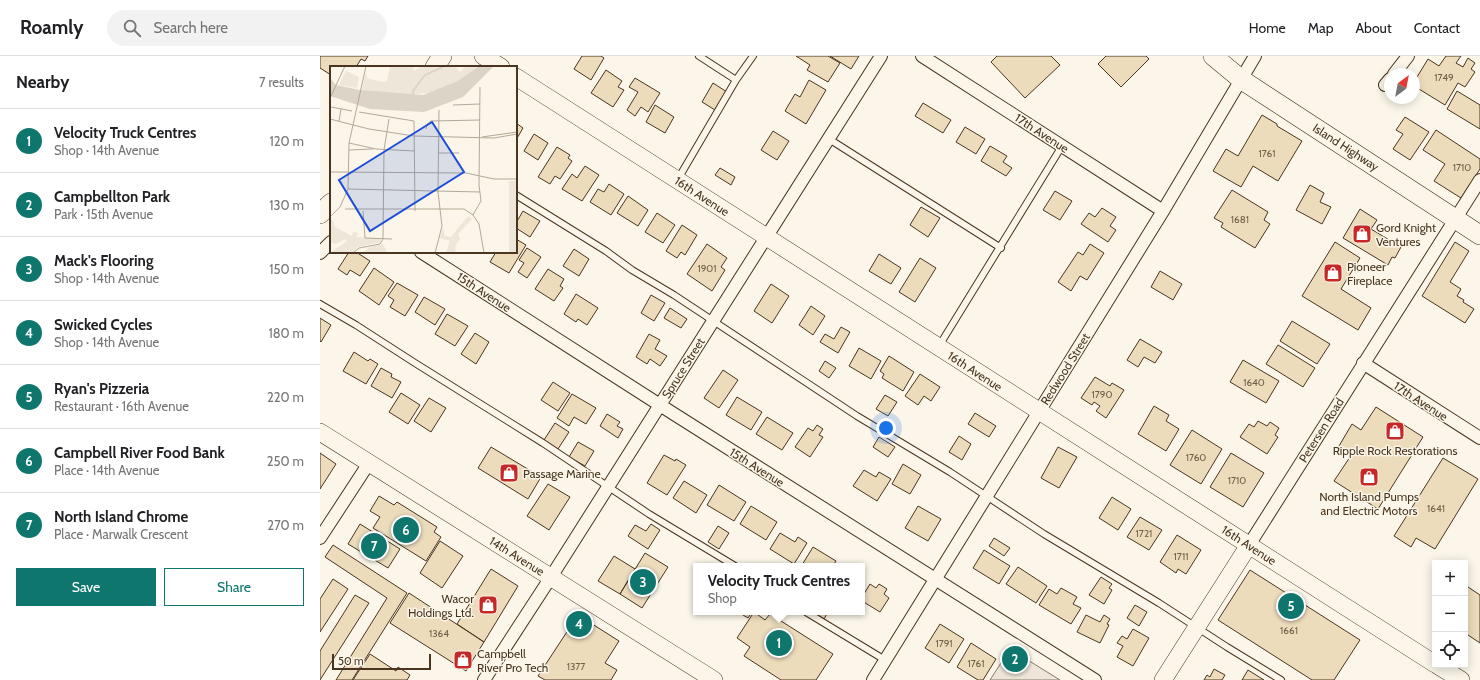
<!DOCTYPE html>
<html lang="en">
<head>
<meta charset="utf-8">
<style>
  body { margin:0; font-family:Cabin,sans-serif; background:#f2f2f2; color:#202124 }
  .controls { position:absolute; right:12px; bottom:12px; display:grid; overflow:hidden; border-radius:0px; box-shadow:0 2px 10px #0003 }
  .controls button { width:36px; height:36px; display:grid; place-items:center; padding:0; border:0; border-bottom:1px solid #e0e0e0; background:#fff; color:#202124; font:20px sans-serif }
  .compass { position:absolute; left:1064px; top:12px; width:36px; height:36px; border-radius:50%; background:#fff; box-shadow:0 2px 10px #0003; rotate:32deg }
  .scale { position:absolute; left:12px; bottom:10px; width:99px; box-sizing:border-box; padding-left:4px; border:2px solid #4a3520; border-top:0; font-size:11px; line-height:14px; white-space:nowrap; color:#4a3520; -webkit-text-stroke:3px #fbf6e9; paint-order:stroke }
  .you { position:absolute; left:566px; top:372px; width:14px; height:14px; margin:-10px; border:3px solid #fff; border-radius:50%; background:#1a73e8; box-shadow:0 0 0 6px #1a73e833 }
  .badge { display:grid; place-items:center; width:26px; height:26px; border-radius:50%; background:#0f766e; color:#fff; font-size:13px; font-weight:700 }
  .pin { position:absolute; translate:-50% -50%; border:2px solid #fff; box-shadow:0 1px 4px #0006 }
  .popup { position:absolute; left:373px; top:507px; width:172px; height:52px; box-sizing:border-box; display:grid; place-content:center; border-radius:0px; background:#fff; filter:drop-shadow(0 1px 3px #0005); font-size:13px; white-space:nowrap; color:#757577 }
  .popup b { font-size:15px; color:#202124 }
  .popup::after { content:''; position:absolute; left:50%; top:100%; margin-left:-8px; border:8px solid transparent; border-top-color:#fff }
  .list { margin:0; padding:0; list-style:none }
  h2 { display:flex; justify-content:space-between; align-items:center; height:52px; margin:0; padding:0 16px; font-size:17px }
  h2 small { font-size:13px; font-weight:400; color:#757577 }
  .list li { display:grid; grid-template-columns:26px 1fr auto; gap:12px; align-items:center; box-sizing:border-box; height:64px; padding:0 16px; border-top:1px solid #e0e0e0 }
  .list b { display:block; font-size:15px; white-space:nowrap }
  .list p { margin:0; font-size:13px; white-space:nowrap; color:#757577 }
  .list em { font-size:13px; font-style:normal; color:#757577 }
  .actions { display:flex; gap:8px; padding:12px 16px }
  .actions a { flex:1; padding:9px 0; border:1px solid #0f766e; border-radius:0px; text-align:center; font-size:14px; color:#0f766e }
  .actions .main { background:#0f766e; color:#fff }
  .icon { flex:none; width:22px; height:22px; fill:none; stroke:currentColor; stroke-width:2; stroke-linecap:round; stroke-linejoin:round }
  .map { position:relative; flex:none; width:1160px; height:624px; overflow:hidden }
  header { display:flex; align-items:center; gap:24px; box-sizing:border-box; height:56px; padding:0 20px; background:#fff; border-bottom:1px solid #e0e0e0 }
  header strong { font-size:19px }
  nav { display:flex; gap:22px; margin-inline-start:auto; font-size:14px }
  .search { width:280px; height:36px; background:#f2f2f2; display:flex; align-items:center; gap:10px; box-sizing:border-box; padding:0 14px; border-radius:22px; color:#757577; font-size:15px }
  main { display:flex }
  aside { flex:1; background:#fff }
  .map>svg:first-child { display:block }
  .green { fill:#ede6d9; stroke:#887966 }
  .building { fill:#ecdcbc; stroke:#4a3520 }
  .lines { fill:none; stroke-linecap:round; stroke-linejoin:round }
  .lane-casing { stroke:#4a3520; stroke-width:8 }
  .street-casing { stroke:#4a3520; stroke-width:14 }
  .secondary-casing { stroke:#4a3520; stroke-width:18 }
  .primary-casing { stroke:#4a3520; stroke-width:20 }
  .lane { stroke:#fbf6e9; stroke-width:6 }
  .street { stroke:#fbf6e9; stroke-width:12 }
  .secondary { stroke:#fbf6e9; stroke-width:17 }
  .primary { stroke:#fbf6e9; stroke-width:19 }
  .labels { text-anchor:middle; dominant-baseline:central; stroke-width:3; stroke-linejoin:round; paint-order:stroke }
  .number-label { font-size:10px; fill:#725f47 }
  .street-label { font-size:12px; fill:#4a3520; stroke:#fbf6e9 }
  .poi-label { font-size:12px; fill:#4a3520; stroke:#fbf6e9; text-anchor:start }
  .inset-river { fill:none; stroke:#dcd4c6; stroke-width:2 }
  .inset-road { fill:none; stroke:#b4a999; stroke-width:1 }
  .view { fill:#1d4ed8; fill-opacity:0.15; stroke:#1d4ed8; stroke-width:2 }
  .inset-edge { fill:none; stroke:#4a3520; stroke-width:2 }
</style>
</head>
<body>
<header>
<strong>Roamly</strong>
<div class="search"><svg class="icon" aria-label="search" viewBox="0 0 24 24"><circle cx="10" cy="10" r="6"/><path d="M15 15l6 6"/></svg>Search here</div>
<nav><a>Home</a><a>Map</a><a>About</a><a>Contact</a></nav>
</header>
<main>
<aside>
<h2>Nearby<small>7 results</small></h2>
<ul class="list">
<li><span class="badge">1</span><div><b>Velocity Truck Centres</b><p>Shop · 14th Avenue</p></div><em>120 m</em></li>
<li><span class="badge">2</span><div><b>Campbellton Park</b><p>Park · 15th Avenue</p></div><em>130 m</em></li>
<li><span class="badge">3</span><div><b>Mack's Flooring</b><p>Shop · 14th Avenue</p></div><em>150 m</em></li>
<li><span class="badge">4</span><div><b>Swicked Cycles</b><p>Shop · 14th Avenue</p></div><em>180 m</em></li>
<li><span class="badge">5</span><div><b>Ryan's Pizzeria</b><p>Restaurant · 16th Avenue</p></div><em>220 m</em></li>
<li><span class="badge">6</span><div><b>Campbell River Food Bank</b><p>Place · 14th Avenue</p></div><em>250 m</em></li>
<li><span class="badge">7</span><div><b>North Island Chrome</b><p>Place · Marwalk Crescent</p></div><em>270 m</em></li>
</ul>
<div class="actions"><a class="main">Save</a><a>Share</a></div>
</aside>
<div class="map">
<svg width="1160" height="624" viewBox="0 0 1160 624">
  <rect width="100%" height="100%" fill="#fbf6e9"/>
  <!-- green -->
  <path class="green" d="M690 593 740 624H670Z"/>
  <!-- building -->
  <path class="building" d="M0 0H48L45 5 41 3 36 11H11V19L0 12Z
    M262 0H281L284 2 271 24 254 13Z
    M476 0H508L520 7 508 26 487 14 490 9Z
    M510 0H539L531 13Z
    M677 0H731L740 9 705 42 671 6Z
    M786 0H826L829 3 801 31 778 8Z
    M1126 0H1141L1136 7 1143 11 1148 2 1155 7 1151 13 1155 16 1145 31 1138 27 1125 49 1094 30V26L1108 3 1119 10Z
    M286 14 302 25 298 31 304 34 293 51 271 37Z
    M315 22 340 37 328 56 321 51 315 60 307 54 318 36 309 31Z
    M489 24 506 34 486 68 465 55 475 38 480 41Z
    M393 27 407 36 395 54 382 46Z
    M1137 35 1160 49V73L1127 53Z
    M603 47 631 64 623 77 595 60Z
    M335 49 354 61 345 77 326 66Z
    M942 59 957 68V70L982 85 958 125 933 110 921 131 893 115 906 93 918 100Z
    M1085 61 1109 76 1090 104 1073 93 1083 78 1076 74Z
    M196 67 203 72 196 84Z
    M645 71 665 83 656 98 636 86Z
    M1116 74 1160 103V113L1141 142 1114 125 1125 108 1103 94Z
    M453 75 469 85 457 104 441 94Z
    M214 78 228 87 218 104 204 95Z
    M670 90 687 100 683 106 692 112 686 120 661 105Z
    M237 91 250 99 248 102 252 105 240 123 235 120 230 128 218 121Z
    M265 110 279 119 262 145 242 133 252 118 257 122Z
    M400 112 415 121 411 129 395 119Z
    M289 128 304 138 291 159 270 146 278 133 284 136Z
    M990 129 1004 137 1000 146 1011 151 1002 168 976 154Z
    M912 134 948 156 944 164 950 168 935 192 901 171 903 167 894 162Z
    M735 135 752 145 740 164 723 154Z
    M308 140 328 154 318 170 297 157Z
    M601 151 620 162 608 181 590 169Z
    M782 152 796 161 790 170 796 174 788 186 761 168 769 157 775 161Z
    M1040 153 1057 164 1051 173 1081 191 1075 202 1072 201 1068 209 1023 182Z
    M203 155 220 165 210 181 196 172V167Z
    M337 157 355 169 343 187 325 176Z
    M362 169 377 179 365 199 361 196 357 202 346 195Z
    M196 183 206 189 189 217 170 206 176 196H196Z
    M1015 186 1040 202 1021 233 1051 252 1038 274 982 240Z
    M1135 186 1149 195 1130 226 1141 233 1137 240 1144 244 1143 246 1154 253 1145 267 1102 240Z
    M387 188 407 202 401 211 405 214 392 235 367 218Z
    M770 188 784 197 767 224 760 220 751 235 738 226 758 196 763 199Z
    M207 192 221 201 207 222 198 216 204 207 199 204Z
    M254 193 269 203 259 220 243 210Z
    M29 196H36L50 205 40 220 30 214 27 219 18 213Z
    M559 198 581 212 571 228 549 215Z
    M600 202 616 212 595 246 579 236Z
    M54 212 74 226 59 249 39 235Z
    M228 213 244 223 240 230 243 232 234 245 215 233Z
    M840 215 862 228 853 244 831 231Z
    M77 227 98 239 85 260 70 251 74 244 68 240Z
    M451 228 469 240 452 267 434 255Z
    M256 238 278 252 267 269 258 263 256 266 244 258Z
    M331 239 345 247 334 265 321 257Z
    M104 241 125 253 115 269 95 256Z
    M491 250 505 260 493 279 479 269Z
    M350 252 367 263 361 272 344 262Z
    M127 258 148 270 135 290 115 278Z
    M0 262 11 269 1 286 0 285Z
    M972 265 1010 288 997 308 960 285Z
    M521 271 530 276 518 297 500 286 505 278 514 283Z
    M155 277 169 286 156 308 141 298Z
    M329 278 340 284 335 293 347 300 340 310 330 303 327 308 316 301Z
    M820 283 842 296 835 307 824 301 818 311 807 304Z
    M958 289 995 312 983 331 946 308Z
    M539 292 561 305 551 323 529 310Z
    M34 296 48 305 50 303 58 308 46 328 23 315Z
    M569 300 594 316 583 335 562 322 564 318 560 315Z
    M923 304 959 325 946 347 910 326Z
    M505 305 516 312 509 322 499 315Z
    M61 312 72 318 71 321 81 326 72 342 51 330Z
    M403 314 418 324 399 352 384 342Z
    M600 318 620 331 611 345 604 340 598 349 585 340Z
    M775 321 790 330 792 327 804 334 786 362 776 355 780 350 774 346 772 349 761 342Z
    M233 326 250 337 238 355 221 344Z
    M81 337 100 349 88 368 69 356Z
    M252 338 276 352 266 368 254 361 249 370 237 362Z
    M565 339 577 346 568 360 556 353Z
    M417 341 442 356 431 374 406 359Z
    M109 342 126 352 111 376 94 365Z
    M834 350 849 359 846 365 859 373 846 395 818 378Z
    M1056 351 1103 381 1058 453 1014 425 1032 398 1019 390 1032 368 1041 374Z
    M655 357 676 370 669 381 648 368Z
    M287 358 300 366 297 370 303 373 298 382 280 370Z
    M447 361 473 377 462 394 436 378Z
    M938 365 947 370 950 366 959 372 955 379 958 381 947 398 920 381 929 368 934 371Z
    M235 367 249 376 238 393 224 384Z
    M497 369 503 373 499 379 503 381 490 401 475 391 488 372 493 375Z
    M872 374 902 393 881 428 850 409Z
    M639 380 651 388 642 404 629 396Z
    M559 381 575 391 568 401 553 391Z
    M258 386 274 395 265 410 249 401Z
    M171 391 221 421 208 443 158 412Z
    M738 391 757 401 739 432 721 422Z
    M0 397 16 408 0 433Z
    M911 397 944 417 923 451 890 431Z
    M344 399 355 405 356 403 366 409 347 439 327 427Z
    M1123 402 1158 423 1115 493 1096 482 1091 491 1074 480Z
    M583 408 601 419 590 438 572 428Z
    M544 414 556 421 559 416 571 423 557 445 533 430Z
    M364 425 387 439 376 457 353 442Z
    M228 428 250 441 229 474 207 460Z
    M399 429 426 446 414 465 387 449Z
    M59 440 74 449 77 446 117 471 114 476 121 481 106 505 53 472 60 461 50 455Z
    M792 441 811 453 798 474 779 462Z
    M431 450 457 466 446 484 420 468Z
    M598 450 621 463 608 485 585 472Z
    M820 461 842 474 829 494 807 481Z
    M40 468 80 493 68 512 28 488Z
    M331 468 340 474 328 493 308 480 315 469 326 475Z
    M398 470 409 477 399 493 388 486Z
    M460 477 475 486 478 481 487 487 474 508 450 493Z
    M857 479 881 494 866 518 858 513 856 517 840 506Z
    M674 482 690 492 684 500 669 490Z
    M120 485 143 500 122 532 100 517Z
    M13 489 87 537 32 624H16L67 542 5 501Z
    M493 491 516 505 513 510H484L482 509Z
    M664 494 690 510 679 528 653 512Z
    M325 497 348 511 322 552 300 538Z
    M294 500 315 513 300 538 278 525Z
    M698 511 727 530 716 547 686 528Z
    M171 513 198 530 164 586 137 568Z
    M930 514 1040 584 1014 624H992L898 564Z
    M781 521 792 528 789 532 792 534 784 548 769 539Z
    M13 523 28 533 0 576V543Z
    M550 528 556 532 559 528 567 533 564 538 569 542 560 556 542 545V541Z
    M1145 529 1160 539V587L1145 577Z
    M741 532 757 541 753 548 761 552 751 568 719 549 729 533 737 538Z
    M89 537 164 586 146 615 70 567Z
    M35 539 49 547 0 624V595Z
    M815 549 827 556 819 570 807 562Z
    M418 556H432L428 562Z
    M434 556 445 564 450 558 513 598 496 624H461L424 600 430 591 417 582Z
    M493 556H508L504 563Z
    M258 559 299 585 285 607 297 614 291 624H225L218 620Z
    M766 559 780 566 784 559 790 563 787 568 789 569 780 587 757 576Z
    M620 568 644 583 629 607 605 592Z
    M813 573 829 582 813 610 797 601 803 590 797 587 802 580 807 583Z
    M651 587 676 603 663 624H658L637 611Z
    M50 598 76 615 78 611 90 619 87 624H33Z
    M894 613 905 619 902 624H884L887 619 890 621Z
    M928 614 944 624H922Z"/>
  <g class="lines">
    <!-- lane casing -->
    <g class="lane-casing">
      <path id="lane" d="M379 0 416 24
        M509 83 681 192
        M358 123 416 24 433 0
        M196 139 286 195 312 214 354 239 537 360 630 416 724 478 839 547 907 591 961 624
        M0 248 36 269 95 307 223 387 329 458 415 510
        M619 290 742 90
        M486 556 565 604"/>
    </g>
    <!-- street casing -->
    <g class="street-casing">
      <path id="street" d="M602 0 843 155
        M1074 18 1088 0
        M1065 29 1070 23
        M101 196 354 358 775 624
        M0 197 11 186
        M1043 307 1160 382
        M0 482 49 407
        M929 489 1160 124
        M164 624 231 521 561 0
        M553 624 843 155 935 0"/>
    </g>
    <!-- secondary casing -->
    <g class="secondary-casing">
      <path id="secondary" d="M163 0 181 11
        M196 21 1115 608
        M0 376 394 624
        M1117 609 1141 624
        M843 624 929 489"/>
    </g>
    <!-- primary casing -->
    <g class="primary-casing">
      <path id="primary" d="M893 0 922 24 1160 179
        M115 11 122 0
        M0 158 11 147"/>
    </g>
    <!-- lane -->
    <use href="#lane" class="lane"/>
    <!-- street -->
    <use href="#street" class="street"/>
    <!-- secondary -->
    <use href="#secondary" class="secondary"/>
    <!-- primary -->
    <use href="#primary" class="primary"/>
  </g>
  <!-- icons -->
  <defs>
    <g id="shop-square" transform="scale(1)"><rect x="-9" y="-9" width="18" height="18" rx="4" fill="#c62828" stroke="#fbf6e9"/><path d="M-5-2.5h2.3a2.7 3.5 0 0 1 5.4 0H5L5.5 6h-11ZM-1.5-2.5h3a1.5 2.3 0 0 0-3 0Z" fill="#fff"/></g>
  </defs>
  <g fill-rule="evenodd">
    <use href="#shop-square" x="1042" y="178"/>
    <use href="#shop-square" x="1013" y="217"/>
    <use href="#shop-square" x="1075" y="375"/>
    <use href="#shop-square" x="189" y="417"/>
    <use href="#shop-square" x="1049" y="421"/>
    <use href="#shop-square" x="168" y="549"/>
    <use href="#shop-square" x="143" y="604"/>
  </g>
  <g class="labels">
    <!-- number labels -->
    <g class="number-label">
      <text x="1124" y="21">1749</text>
      <text x="947" y="97">1761</text>
      <text x="1142" y="111">1710</text>
      <text x="920" y="163">1681</text>
      <text x="387" y="212">1901</text>
      <text x="934" y="326">1640</text>
      <text x="782" y="338">1790</text>
      <text x="876" y="401">1760</text>
      <text x="917" y="424">1710</text>
      <text x="1116" y="452">1641</text>
      <text x="824" y="477">1721</text>
      <text x="861" y="500">1711</text>
      <text x="969" y="574">1661</text>
      <text x="119" y="577">1364</text>
      <text x="624" y="587">1791</text>
      <text x="656" y="607">1761</text>
      <text x="256" y="610">1377</text>
    </g>
    <!-- street labels -->
    <g class="street-label">
      <text transform="translate(722 77) rotate(33)">17th Avenue</text>
      <text transform="translate(1026 91) rotate(33)">Island Highway</text>
      <text transform="translate(382 140) rotate(33)">16th Avenue</text>
      <text transform="translate(164 236) rotate(33)">15th Avenue</text>
      <text transform="translate(363 312) rotate(-58)">Spruce Street</text>
      <text transform="translate(745 313) rotate(-58)">Redwood Street</text>
      <text transform="translate(655 315) rotate(33)">16th Avenue</text>
      <text transform="translate(1101 345) rotate(33)">17th Avenue</text>
      <text transform="translate(1001 374) rotate(-58)">Petersen Road</text>
      <text transform="translate(437 411) rotate(32)">15th Avenue</text>
      <text transform="translate(929 489) rotate(33)">16th Avenue</text>
      <text transform="translate(197 500) rotate(32)">14th Avenue</text>
    </g>
    <!-- poi labels -->
    <g class="poi-label">
      <text x="1056" y="171">Gord Knight<tspan x="1056" dy="14">Ventures</tspan></text>
      <text x="1027" y="210">Pioneer<tspan x="1027" dy="14">Fireplace</tspan></text>
      <text x="1075" y="394" text-anchor="middle">Ripple Rock Restorations</text>
      <text x="203" y="417">Passage Marine</text>
      <text x="1049" y="440" text-anchor="middle">North Island Pumps<tspan x="1049" dy="14">and Electric Motors</tspan></text>
      <text x="154" y="542" text-anchor="end">Wacor<tspan x="154" dy="14">Holdings Ltd.</tspan></text>
      <text x="157" y="597">Campbell<tspan x="157" dy="14">River Pro Tech</tspan></text>
    </g>
  </g>
  <!-- overview -->
  <g transform="translate(10 10)">
    <rect width="187" height="187" fill="#fbf6e9"/>
    <path d="M60 0H84L83 5 93 0H109L95 8 86 22 97 9 112 1 125 0 130 6 136 0H148L129 16 106 26 76 29 32 25 36 5 37 12 52 16 57 15ZM16 5 29 11 27 22 9 19ZM179 115H187V187H179ZM138 150 142 153 128 168 130 173 126 178 125 187H116L120 175 110 172 113 162 115 170 121 171ZM2 153 5 161 22 170 23 166 28 167 26 171 51 173V176L28 181 23 187H0L17 175 15 173 6 178 0 176V154ZM53 178 57 186 62 187H32L40 181Z" fill="#ede6d9"/>
    <path d="M149 0H164L133 31 94 46 40 43 0 30V12L6 19 30 24 93 29 128 15Z" fill="#dcd4c6"/>
    <path class="inset-river" d="M83 29V25L95 9 114 0"/>
    <path class="inset-road" d="M0 32 15 0M123 39 150 38M1 41 22 45M29 46 84 55 85 145M0 53 39 63 84 70 164 72 187 68M9 55 11 43M96 63 97 58 101 55 150 54M152 71 187 66M19 77 46 83 85 85M19 84 43 83M108 87H129M0 88V125M0 106 136 107 164 113H187M18 123 150 126M10 141 18 123 19 77 36 0M15 143H134L143 149 149 158 154 187M33 145 35 172 62 173M143 149 151 135 149 119 150 21M0 151 10 141M23 187 29 182 50 178 53 173 54 84 59 53M105 187 112 160 108 126 109 44"/>
    <path class="view" d="M102 56 134 106 40 165 9 114Z"/>
    <rect width="187" height="187" class="inset-edge"/>
  </g>
</svg>
<div class="controls">
<button>+</button>
<button>−</button>
<button><svg class="icon" aria-label="locate" viewBox="0 0 24 24"><circle cx="12" cy="12" r="6"/><path d="M12 2v4M12 18v4M2 12h4M18 12h4"/></svg></button>
</div>
<svg class="compass" viewBox="-18 -18 36 36"><path d="M0-13l5 13h-10z" fill="#e53935"/><path d="M0 13l5-13h-10z" fill="#757577"/></svg>
<div class="scale">50 m</div>
<div class="you"></div>
<div class="pin badge" style="left:459px;top:587px">1</div>
<div class="popup"><b>Velocity Truck Centres</b>Shop</div>
<div class="pin badge" style="left:695px;top:603px">2</div>
<div class="pin badge" style="left:323px;top:526px">3</div>
<div class="pin badge" style="left:259px;top:568px">4</div>
<div class="pin badge" style="left:971px;top:550px">5</div>
<div class="pin badge" style="left:86px;top:474px">6</div>
<div class="pin badge" style="left:54px;top:490px">7</div>
</div>
</main>
</body>
</html>
